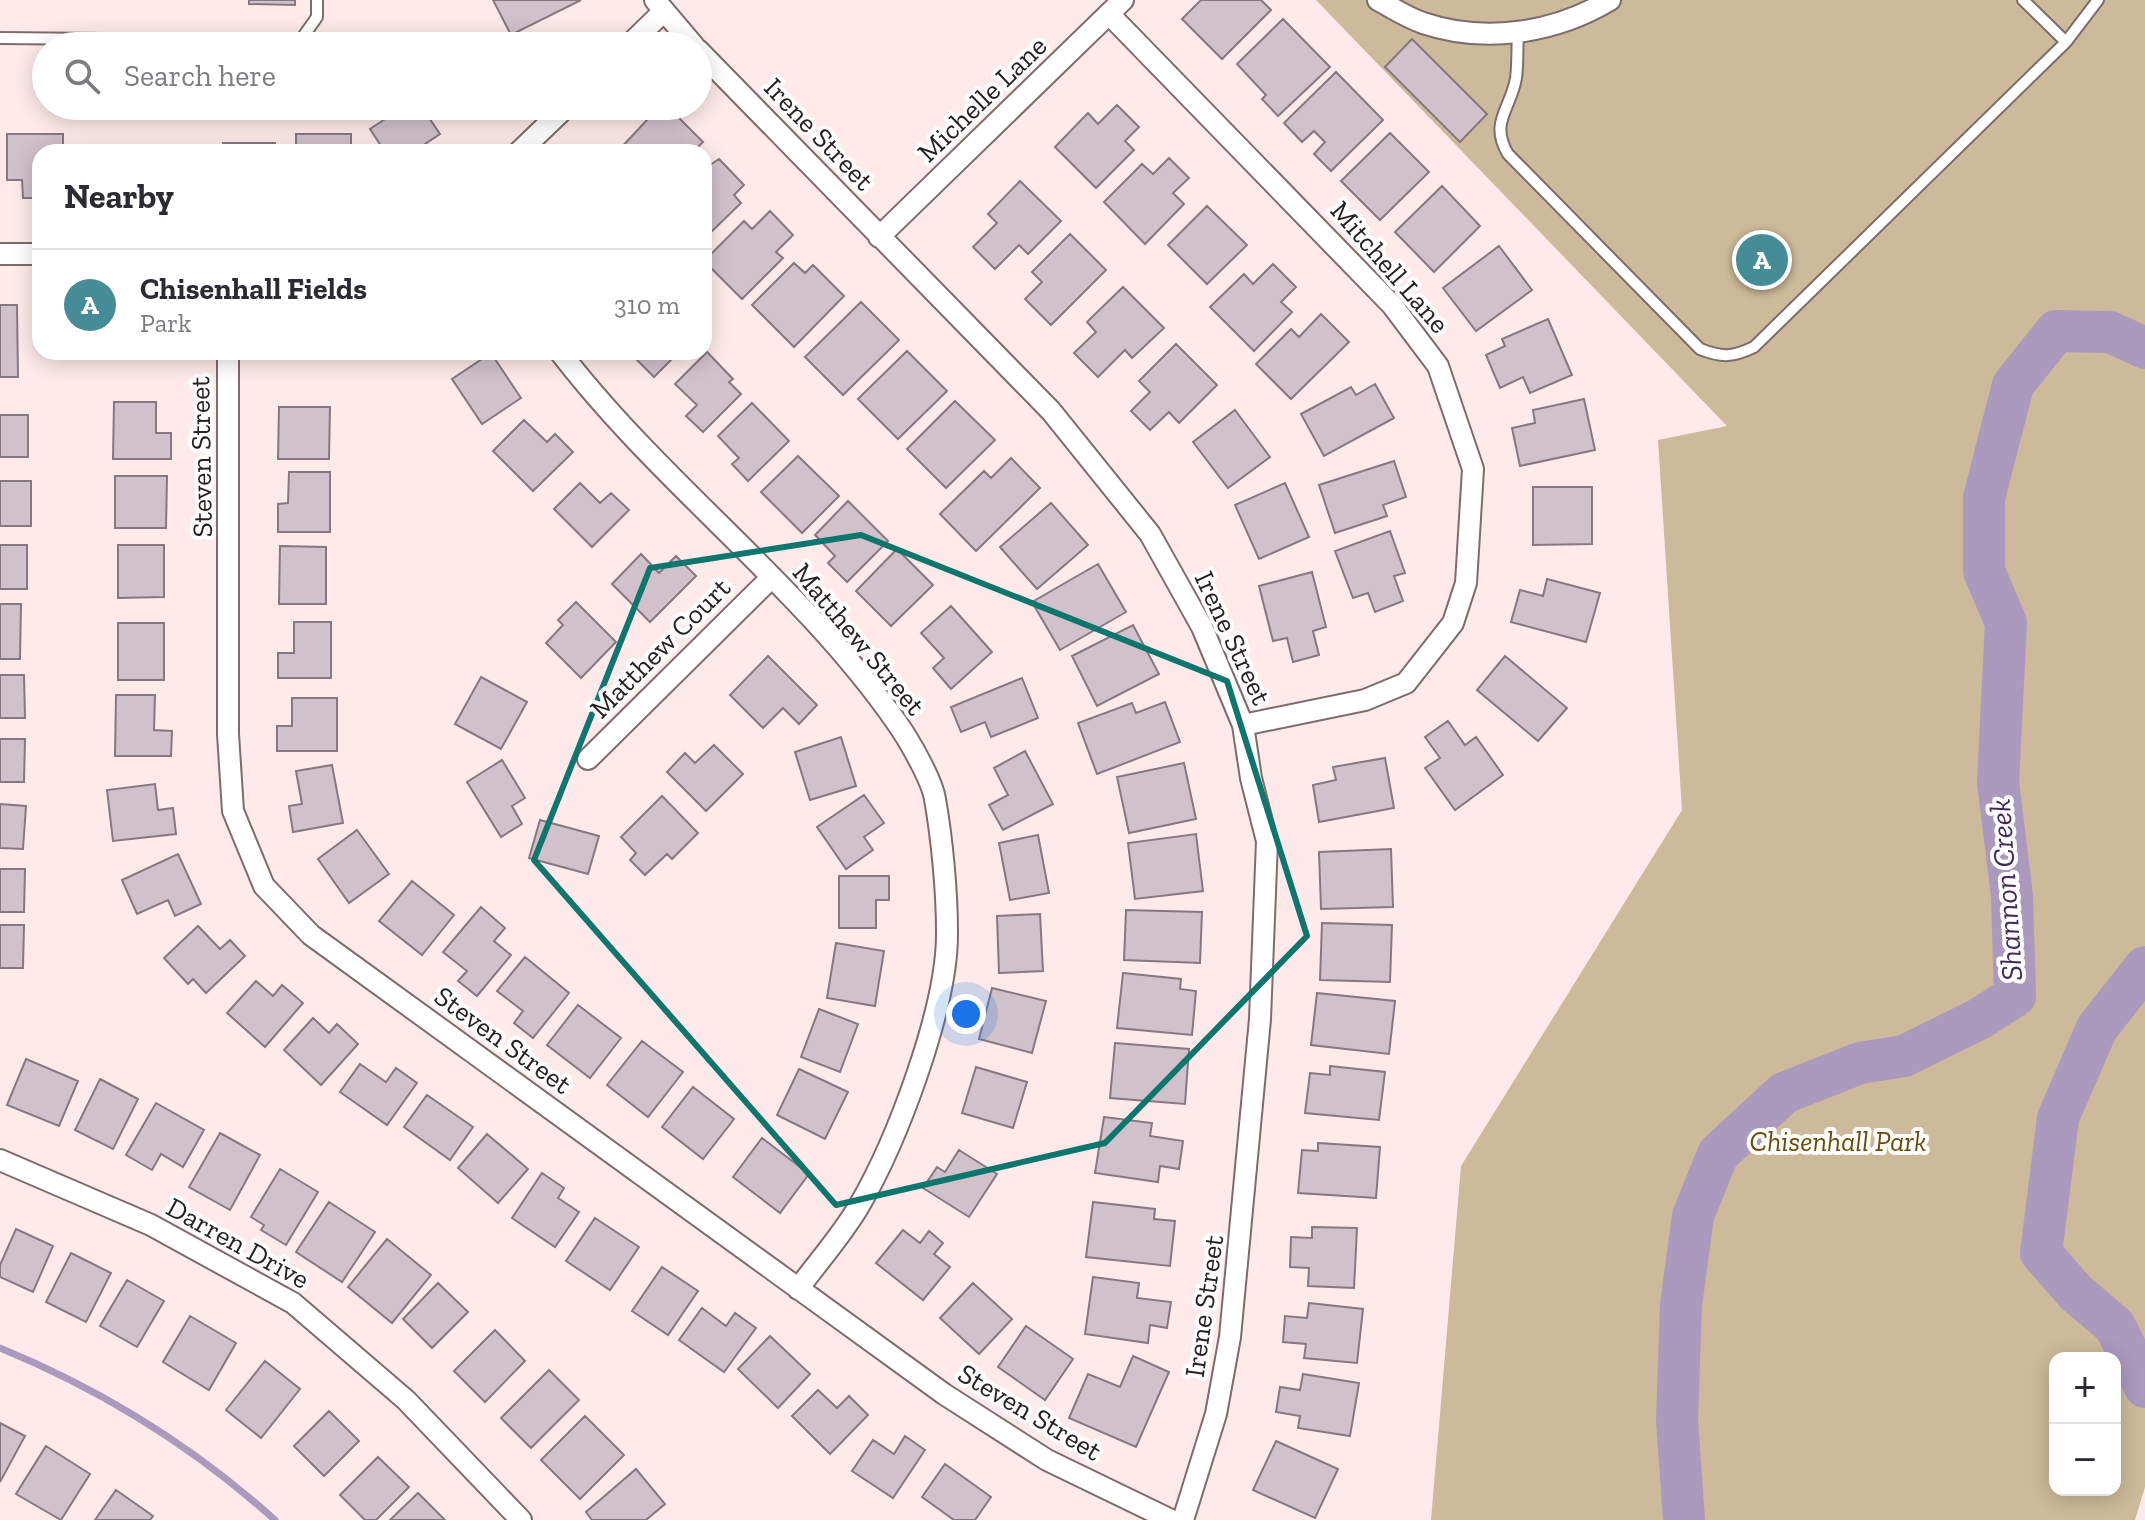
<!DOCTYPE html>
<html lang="en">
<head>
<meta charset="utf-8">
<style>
  body { margin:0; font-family:"Zilla Slab",serif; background:#f2f2f3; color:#2b2b33 }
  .controls { position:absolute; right:24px; bottom:24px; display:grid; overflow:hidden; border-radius:16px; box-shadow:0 4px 20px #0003 }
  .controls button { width:72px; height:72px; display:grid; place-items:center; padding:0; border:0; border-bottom:2px solid #e1e1e2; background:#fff; color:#2b2b33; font:40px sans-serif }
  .you { position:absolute; left:966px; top:1014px; width:28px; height:28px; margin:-20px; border:6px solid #fff; border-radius:50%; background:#1a73e8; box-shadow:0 0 0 12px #1a73e833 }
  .badge { display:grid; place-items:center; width:52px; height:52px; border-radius:50%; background:#458c96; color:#fff; font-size:26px; font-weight:700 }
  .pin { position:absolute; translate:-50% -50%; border:4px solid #fff; box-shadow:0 2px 8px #0006 }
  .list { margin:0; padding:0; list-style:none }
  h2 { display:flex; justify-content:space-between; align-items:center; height:104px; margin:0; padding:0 32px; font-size:34px }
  h2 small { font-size:26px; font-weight:400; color:#7c7c81 }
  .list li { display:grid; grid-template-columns:52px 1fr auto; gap:24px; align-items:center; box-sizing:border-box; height:112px; padding:0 32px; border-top:2px solid #e1e1e2 }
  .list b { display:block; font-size:30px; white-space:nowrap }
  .list p { margin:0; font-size:26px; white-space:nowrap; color:#7c7c81 }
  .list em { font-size:26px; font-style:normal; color:#7c7c81 }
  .icon { flex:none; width:44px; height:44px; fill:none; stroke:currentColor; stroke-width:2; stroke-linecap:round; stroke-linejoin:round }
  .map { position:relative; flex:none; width:2145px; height:1520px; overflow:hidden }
  .search { position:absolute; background:#fff; box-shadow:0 4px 20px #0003; left:32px; top:32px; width:680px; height:88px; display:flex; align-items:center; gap:20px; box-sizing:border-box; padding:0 28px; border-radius:44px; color:#7c7c81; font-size:30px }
  .panel { position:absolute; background:#fff; box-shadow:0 4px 20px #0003; left:32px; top:144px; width:680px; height:216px; border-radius:24px }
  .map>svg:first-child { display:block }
  .green { fill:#ccba9a; fill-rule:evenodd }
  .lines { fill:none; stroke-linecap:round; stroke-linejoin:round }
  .stream { stroke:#ab99be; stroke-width:7 }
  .river { stroke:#ab99be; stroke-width:42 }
  .building { fill:#d1c1ca; stroke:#867881; stroke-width:2 }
  .service-casing { stroke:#7d6c6c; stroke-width:14 }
  .minor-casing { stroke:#7d6c6c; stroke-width:24 }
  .service { stroke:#fff; stroke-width:10 }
  .minor { stroke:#fff; stroke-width:20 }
  .marked { fill:none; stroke:#0f766e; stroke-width:6; stroke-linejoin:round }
  .labels { text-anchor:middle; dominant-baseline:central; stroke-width:8; stroke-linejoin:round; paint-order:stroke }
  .street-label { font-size:28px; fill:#272020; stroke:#fdfdfd }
  .park-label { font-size:28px; font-style:italic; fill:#694b07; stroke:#fdfdfd }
  .water-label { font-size:30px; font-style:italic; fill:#442a5a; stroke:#fdfdfd }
</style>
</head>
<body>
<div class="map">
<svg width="2145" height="1520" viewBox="0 0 2145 1520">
  <rect width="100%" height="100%" fill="#feeaeb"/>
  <!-- green -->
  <path class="green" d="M1316 0H2145V1487L2135 1520H1431L1461 1166 1682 810 1658 440 1727 426ZM2055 1358H2115V1490H2055Z"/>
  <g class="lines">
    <!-- stream -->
    <path class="stream" d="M0 1348C100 1389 195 1448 275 1520"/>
    <!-- river -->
    <path class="river" d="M2145 967 2097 1028 2058 1118 2041 1253 2076 1293 2115 1326 2145 1387
      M1684 1520 1677 1420 1681 1305 1693 1216 1718 1154 1784 1093 1860 1063 1904 1056 1979 1019 2015 996 2012 896 1998 782 2006 623 1984 571V498L2013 385 2056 331 2110 332 2145 348"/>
  </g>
  <!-- building -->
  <path class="building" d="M249 0H295V5L249 4Z
    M493 0H581L511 35Z
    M1201 0H1261L1271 10 1222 59 1182 19Z
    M1283 19 1330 67 1278 116 1262 99 1266 95 1237 64Z
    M467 38 475 46H459Z
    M1412 39 1487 114 1460 142 1385 67Z
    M1336 72 1383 120 1331 171 1314 154 1325 142 1314 131 1302 142 1284 123Z
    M1117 105 1139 127 1125 141 1134 150 1096 188 1055 147 1088 113 1098 124Z
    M405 106H421L440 134 413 152H385L370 129Z
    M660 106H667L703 142 693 152H617Z
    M1390 133 1429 172 1380 220 1341 181Z
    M7 134H63V152H40V198H23L22 180H7Z
    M296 134H351V152H296Z
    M223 143H275L274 152H223Z
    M1169 158 1189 178 1173 193 1184 204 1145 244 1104 202 1142 164 1153 174Z
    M719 159 744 185 734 195 741 203 704 239V169Z
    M1020 181 1061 221 1028 254 1019 245 995 269 973 247 997 223 988 214Z
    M1442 186 1480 226 1434 272 1395 232Z
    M1207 206 1247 245 1207 284 1168 245Z
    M770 211 793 235 776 252 783 258 742 299 704 261 744 221 752 229Z
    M1070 234 1106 270 1051 325 1025 299 1042 282 1032 272Z
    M1499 246 1532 290 1476 331 1443 288Z
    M794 263 805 273 813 265 844 296 794 347 752 305Z
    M1273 264 1296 287 1281 302 1292 312 1254 351 1210 307 1244 274 1253 284Z
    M1123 287 1164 328 1132 358 1125 350 1098 377 1074 353 1096 332 1087 322Z
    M861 302 899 340 843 395 805 357Z
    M0 305H17L18 377H0Z
    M1321 314 1349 342 1291 399 1256 364 1291 329 1299 337Z
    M1548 319 1572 375 1530 393 1523 377 1500 388 1486 355 1505 346 1502 339Z
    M1176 344 1217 385 1179 423 1169 412 1150 430 1131 411 1150 392 1139 381Z
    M907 351 947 391 898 439 858 399Z
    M45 352H95V355H45Z
    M277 352H330V358H277Z
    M643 352H679L654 377 636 359Z
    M707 352 733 379 729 382 741 394 703 432 686 416 697 405 675 384Z
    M491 353 521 398 482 424 452 379Z
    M1375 384 1394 418 1324 456 1301 414 1351 387 1356 395Z
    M1584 399 1595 450 1520 466 1512 428 1535 423 1533 410Z
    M955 401 995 440 946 488 907 449Z
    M114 402H156V433H171V459H113Z
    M752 403 789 441 748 481 732 464 739 458 718 436Z
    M279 407H330L329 459H278Z
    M1235 410 1270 457 1228 488 1193 442Z
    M0 415H28V457H0Z
    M524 420 547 442 555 434 573 452 533 491 493 451Z
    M798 456 839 496 802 533 761 492Z
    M1011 458 1040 488 976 551 940 514 984 471 991 478Z
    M1394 461 1406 497 1383 505 1387 516 1335 533 1319 485Z
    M289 472H330V532H278V504L288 503Z
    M115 476H167L166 528H115Z
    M0 481H31V526H0Z
    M580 483 600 503 611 493 629 510 592 547 554 509Z
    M1285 483 1309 537 1259 559 1235 505Z
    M1533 487H1592V544L1533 545Z
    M848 501 888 541 847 582 828 563 835 556 815 535Z
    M1051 503 1088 545 1037 589 1000 547Z
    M1390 531 1405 573 1394 576 1403 601 1375 612 1368 593 1353 598 1335 551Z
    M0 545H27V589H0Z
    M118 545H164V597L118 598Z
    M280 546 326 547V604H279Z
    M897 549 933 585 891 626 856 591Z
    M641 554 659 573 676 556 696 576 650 622 612 584Z
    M1098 564 1126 612 1060 650 1032 602Z
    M1312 572 1326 627 1313 631 1319 655 1293 662 1287 638 1273 641 1259 586Z
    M1547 579 1600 593 1586 642 1511 622 1520 590 1543 596Z
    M576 602 616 642 581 678 546 643 563 625 558 620Z
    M0 604H21L20 659H0Z
    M951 606 992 652 951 689 933 668 944 658 921 633Z
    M294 622H331V678H278V653H294Z
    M118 623H164V680H118Z
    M1133 625 1159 674 1097 706 1072 656Z
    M768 656 817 705 799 724 783 708 763 728 730 695Z
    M1505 656 1567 708 1538 741 1477 690Z
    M0 675H24L25 718H0Z
    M481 677 527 702 501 749 455 724Z
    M1022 678 1038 718 991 737 985 722 961 732 951 707Z
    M116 695H155L154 730 172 731 171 756H115Z
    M292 698H337V751H277V726H292Z
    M1165 702 1180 742 1097 774 1078 723 1132 703 1136 713Z
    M1448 721 1465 745 1476 737 1503 775 1455 810 1425 768 1440 758 1425 737Z
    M841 737 856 786 810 800 795 752Z
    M0 739H25L24 782H0Z
    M714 745 743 774 706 811 667 772 685 753 695 763Z
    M1025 751 1053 804 1003 830 989 805 1008 795 994 768Z
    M1385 758 1394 808 1319 822 1313 785 1336 780 1333 767Z
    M502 760 525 798 512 806 522 824 501 837 467 782Z
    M1184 763 1196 819 1129 833 1117 777Z
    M332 765 343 823 293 832 289 806 302 804 296 771Z
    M155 784 158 810 173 808 176 834 113 841 107 790Z
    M864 795 884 823 864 837 873 850 846 869 817 827Z
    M662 796 698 833 672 859 667 854 645 875 630 860 636 853 621 837Z
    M0 804 26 806 23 849 0 848Z
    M540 820 599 836 588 874 529 858Z
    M357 830 389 874 349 903 318 859Z
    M1196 834 1203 891 1135 899 1128 843Z
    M1038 835 1049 893 1010 900 999 843Z
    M1391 849 1393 907 1321 909 1319 852Z
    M178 854 201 904 175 916 168 900 137 914 122 880Z
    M0 869H25L24 912H0Z
    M839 876H889V900H876V928H839Z
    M412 881 454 915 422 955 379 921Z
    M481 907 505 928 494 941 511 955 477 996 458 981 467 971 443 952Z
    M1126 910 1202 912 1200 963 1124 960Z
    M1040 914 1043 971 999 973 997 916Z
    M1322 923 1392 925 1390 982 1320 980Z
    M0 925H24L23 968H0Z
    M198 926 220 949 230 940 245 956 206 993 193 979 188 984 164 958Z
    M836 943 884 951 875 1006 827 998Z
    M525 957 569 993 533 1038 514 1023 523 1011 497 991Z
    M1123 973 1181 979 1180 989 1196 991 1192 1035 1117 1028Z
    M256 981 273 996 282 985 303 1003 265 1047 227 1013Z
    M992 988 1046 1001 1032 1053 979 1039Z
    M1317 993 1395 1001 1389 1054 1311 1045Z
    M578 1005 621 1038 590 1078 547 1045Z
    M819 1009 858 1024 840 1072 801 1057Z
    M313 1018 329 1033 337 1024 358 1044 321 1085 284 1050Z
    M642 1041 683 1072 648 1117 607 1085Z
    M1115 1043 1189 1049 1185 1104 1110 1098Z
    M26 1059 78 1081 59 1126 7 1105Z
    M360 1064 386 1082 396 1068 417 1083 387 1125 340 1092Z
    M1330 1066 1385 1072 1379 1120 1305 1113 1310 1073 1330 1075Z
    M976 1067 1027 1082 1013 1128 962 1113Z
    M799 1069 848 1092 825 1139 777 1115Z
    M100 1079 138 1099 113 1149 75 1130Z
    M693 1087 734 1119 703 1159 662 1127Z
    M427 1095 473 1127 450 1160 404 1127Z
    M156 1103 204 1130 183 1167 161 1154 152 1170 126 1155Z
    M1104 1117 1152 1123 1150 1136 1183 1141 1179 1169 1160 1166 1158 1182 1095 1173Z
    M220 1133 260 1155 230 1210 189 1187Z
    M487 1134 528 1169 498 1203 458 1168Z
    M762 1138 809 1174 780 1213 733 1177Z
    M1318 1143 1380 1147 1376 1198 1298 1193 1302 1150 1318 1151Z
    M959 1150 997 1174 969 1217 923 1188 937 1167 945 1172Z
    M280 1169 318 1192 286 1245 261 1230 264 1225 251 1217Z
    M542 1173 564 1188 558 1198 579 1212 555 1247 512 1218Z
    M329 1202 375 1232 342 1282 296 1252Z
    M1093 1202 1155 1209 1154 1219 1175 1221 1170 1266 1086 1257Z
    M595 1218 639 1247 610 1290 566 1261Z
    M1312 1227 1357 1228 1354 1288 1308 1286 1309 1268 1290 1267 1291 1237 1312 1238Z
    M16 1229 53 1246 33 1292 0 1277V1265Z
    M903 1230 920 1243 929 1231 943 1243 934 1254 950 1267 923 1300 876 1263Z
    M387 1239 431 1275 392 1323 348 1287Z
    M71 1253 111 1273 86 1322 46 1302Z
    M662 1267 698 1291 668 1335 632 1311Z
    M1093 1277 1139 1283 1137 1298 1171 1302 1167 1328 1150 1325 1148 1343 1085 1334Z
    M127 1280 164 1301 137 1347 100 1326Z
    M438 1283 468 1312 432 1348 403 1319Z
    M973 1283 1012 1319 979 1354 940 1318Z
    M1309 1303 1363 1309 1357 1363 1304 1358 1306 1344 1283 1342 1285 1316 1307 1318Z
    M702 1308 726 1326 735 1313 756 1328 724 1372 679 1340Z
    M190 1316 236 1343 209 1390 163 1362Z
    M1026 1326 1073 1359 1045 1400 998 1367Z
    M495 1330 525 1361 485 1402 454 1371Z
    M770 1336 810 1374 778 1408 738 1369Z
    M1133 1356 1169 1372 1136 1447 1069 1418 1088 1374 1120 1387Z
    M265 1361 300 1389 261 1438 226 1410Z
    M549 1370 579 1400 531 1448 501 1418Z
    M1303 1374 1359 1383 1350 1436 1298 1428 1300 1416 1276 1412 1280 1387 1300 1390Z
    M818 1390 837 1408 849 1396 868 1415 830 1454 792 1416Z
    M329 1411 359 1441 324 1476 294 1446Z
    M585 1416 624 1455 580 1499 541 1460Z
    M0 1423 25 1436 0 1482Z
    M905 1436 925 1450 893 1498 852 1471 873 1440 894 1454Z
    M1276 1441 1338 1469 1315 1518 1253 1490Z
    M46 1446 90 1474 61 1520 16 1494Z
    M378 1457 409 1487 376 1520H365L340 1495Z
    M945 1464 991 1497 975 1520H954L922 1497Z
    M636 1469 665 1504 646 1520H592L586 1512Z
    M116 1490 153 1516 150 1520H95Z
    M418 1493 445 1520H390Z"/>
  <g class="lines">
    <!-- service casing -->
    <g class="service-casing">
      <path id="service" d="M2023 0 2066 42
        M1518 34C1517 48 1518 63 1516 78 1511 109 1489 122 1508 154L1700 349C1723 358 1733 357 1754 347L2066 42 2098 0
        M0 38 300 41 317 17V0"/>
    </g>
    <!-- minor casing -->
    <g class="minor-casing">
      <path id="minor" d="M655 0 694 46
        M1378 0C1392 8 1408 18 1423 23 1485 44 1555 33 1610 0
        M1109 14 1392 305 1438 366 1473 469 1466 583 1453 623 1406 683 1365 700 1243 725
        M628 46 663 12
        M698 50 1051 411 1150 534 1202 627 1243 725 1251 778 1267 841 1260 1019 1230 1337 1216 1414 1183 1520
        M519 152 567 106
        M879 237 1123 0
        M0 254H40
        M228 352V734L233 811 264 886 311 935 944 1394 1047 1460 1171 1520
        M560 352C662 485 802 586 897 723 909 740 932 780 935 799 942 839 947 891 947 932 948 1007 897 1141 859 1206 842 1235 818 1262 798 1289
        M588 759 772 577
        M0 1160 151 1225 293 1303 406 1400 521 1520"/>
    </g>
    <!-- service -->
    <use href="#service" class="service"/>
    <!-- minor -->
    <use href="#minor" class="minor"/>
  </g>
  <!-- marked area -->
  <path class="marked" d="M861 535 1227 681 1307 936 1105 1143 836 1205 534 860 650 568Z"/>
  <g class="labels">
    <!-- street labels -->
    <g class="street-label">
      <text transform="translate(982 99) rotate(-44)">Michelle Lane</text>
      <text transform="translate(819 134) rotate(46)">Irene Street</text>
      <text transform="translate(1390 267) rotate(49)">Mitchell Lane</text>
      <text transform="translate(201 457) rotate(-91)">Steven Street</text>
      <text transform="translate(1233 638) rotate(65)">Irene Street</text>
      <text transform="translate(859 639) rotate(50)">Matthew Street</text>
      <text transform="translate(660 648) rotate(-45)">Matthew Court</text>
      <text transform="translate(503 1040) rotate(36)">Steven Street</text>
      <text transform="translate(238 1243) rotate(29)">Darren Drive</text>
      <text transform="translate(1204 1306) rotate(-82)">Irene Street</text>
      <text transform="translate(1030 1412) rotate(31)">Steven Street</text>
    </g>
    <!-- park labels -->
    <g class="park-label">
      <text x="1838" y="1141">Chisenhall Park</text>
    </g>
    <!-- water labels -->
    <g class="water-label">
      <text transform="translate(2006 890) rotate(-94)">Shannon Creek</text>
    </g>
  </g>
</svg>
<div class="controls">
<button>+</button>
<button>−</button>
</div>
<div class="you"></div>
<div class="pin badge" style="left:1762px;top:260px">A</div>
<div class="search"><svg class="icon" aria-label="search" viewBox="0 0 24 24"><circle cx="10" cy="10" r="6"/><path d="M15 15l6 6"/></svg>Search here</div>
<section class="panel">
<h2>Nearby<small></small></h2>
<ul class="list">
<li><span class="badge">A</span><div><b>Chisenhall Fields</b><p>Park</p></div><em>310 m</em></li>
</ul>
</section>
</div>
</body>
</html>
